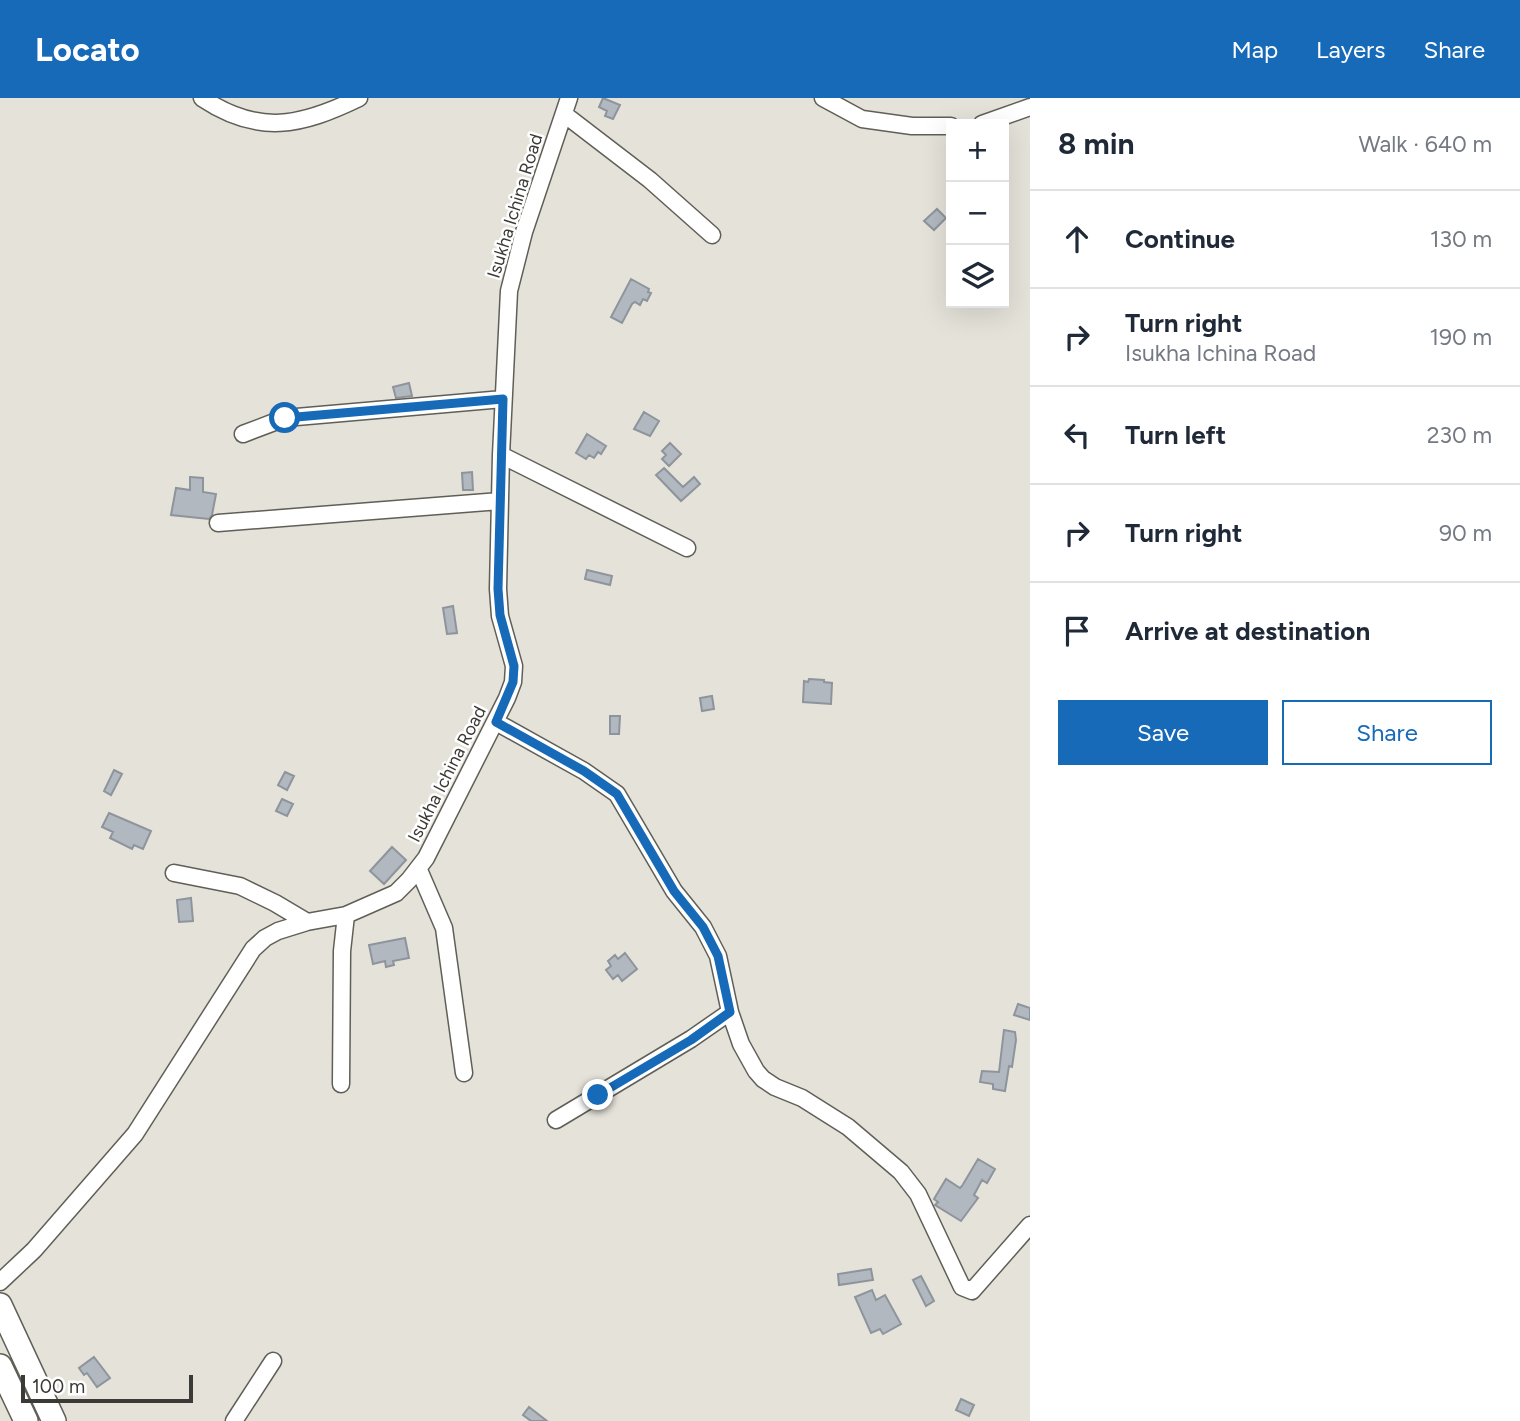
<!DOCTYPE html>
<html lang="en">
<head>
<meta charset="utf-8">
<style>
  body { margin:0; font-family:Figtree,sans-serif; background:#f2f2f3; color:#1f2937 }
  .controls { position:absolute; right:21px; top:21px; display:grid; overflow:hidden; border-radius:0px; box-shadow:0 7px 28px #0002 }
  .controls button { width:63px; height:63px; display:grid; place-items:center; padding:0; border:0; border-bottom:2px solid #e0e1e3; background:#fff; color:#1f2937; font:35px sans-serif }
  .scale { position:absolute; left:21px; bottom:18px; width:172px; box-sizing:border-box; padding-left:7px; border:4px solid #3b3a36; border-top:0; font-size:19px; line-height:24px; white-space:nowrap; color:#3b3a36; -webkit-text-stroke:5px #fff; paint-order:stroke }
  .stop { position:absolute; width:21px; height:21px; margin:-16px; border:5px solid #166ab8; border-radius:50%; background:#fff }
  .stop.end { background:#166ab8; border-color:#fff; box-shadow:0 2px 7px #0008 }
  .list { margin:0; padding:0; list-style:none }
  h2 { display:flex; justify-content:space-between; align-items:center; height:91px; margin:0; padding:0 28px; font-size:30px }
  h2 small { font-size:23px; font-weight:400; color:#747a83 }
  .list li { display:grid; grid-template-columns:46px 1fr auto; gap:21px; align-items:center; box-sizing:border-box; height:98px; padding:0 28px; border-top:2px solid #e0e1e3 }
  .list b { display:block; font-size:26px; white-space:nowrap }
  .list p { margin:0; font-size:23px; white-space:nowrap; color:#747a83 }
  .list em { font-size:23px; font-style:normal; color:#747a83 }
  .actions { display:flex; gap:14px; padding:21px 28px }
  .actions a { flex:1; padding:16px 0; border:2px solid #166ab8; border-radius:0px; text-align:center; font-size:24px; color:#166ab8 }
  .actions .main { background:#166ab8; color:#fff }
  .icon { flex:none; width:38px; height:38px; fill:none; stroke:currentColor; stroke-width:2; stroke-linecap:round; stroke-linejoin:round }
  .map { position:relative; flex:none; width:1030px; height:1323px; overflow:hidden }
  header { display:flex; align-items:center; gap:42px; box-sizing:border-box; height:98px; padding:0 35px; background:#166ab8; color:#fff }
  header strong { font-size:33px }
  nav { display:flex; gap:38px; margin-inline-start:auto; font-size:24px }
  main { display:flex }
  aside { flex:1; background:#fff }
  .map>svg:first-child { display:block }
  .building { fill:#b1b8bf; stroke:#8e949b; stroke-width:2 }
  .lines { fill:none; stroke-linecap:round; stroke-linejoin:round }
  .minor-casing { stroke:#605f57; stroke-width:19 }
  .highway-casing { stroke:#605f57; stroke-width:26 }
  .minor { stroke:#fff; stroke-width:16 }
  .highway { stroke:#fff; stroke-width:23 }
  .route { stroke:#166ab8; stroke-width:9 }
  .labels { text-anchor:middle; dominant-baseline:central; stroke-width:5; stroke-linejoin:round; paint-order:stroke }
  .street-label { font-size:18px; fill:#3b3a36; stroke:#fff }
</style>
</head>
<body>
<header>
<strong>Locato</strong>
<nav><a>Map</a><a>Layers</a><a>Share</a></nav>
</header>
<main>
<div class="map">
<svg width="1030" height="1323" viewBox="0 0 1030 1323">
  <rect width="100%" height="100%" fill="#e4e2d9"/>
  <!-- building -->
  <path class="building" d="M603 0 620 7 613 21 605 18 607 13 599 9Z
    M937 111 946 120 934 132 924 123Z
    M631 181 649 191 648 194 651 195 647 203 643 201 640 207 635 204 632 206 622 225 611 219Z
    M409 285 412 298 396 300 393 289Z
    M644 314 659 323 650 338 634 331Z
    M587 336 606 348 601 356 598 354 594 360 589 357 586 361 576 355Z
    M670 345 681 356 669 368 662 361 666 357 662 353Z
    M664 370 683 389 694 379 700 386 681 403 656 377Z
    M472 374 473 392H463L462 375Z
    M190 379 203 380V394L216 396 212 417 209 421 171 417 176 390 190 392Z
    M587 472 612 478 610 487 585 481Z
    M453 508 457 535 447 536 443 510Z
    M809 581 824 582V584L832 585 831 606 803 604 804 583 808 584Z
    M712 598 714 611 702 613 700 600Z
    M610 618H620L619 636H610Z
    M114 672 122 676 111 697 104 693Z
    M285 674 294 678 287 692 278 687Z
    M282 701 293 706 287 718 276 713Z
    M109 715 151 733 143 751 134 747 132 751 110 740 113 734 102 729Z
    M392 749 406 762 384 786 370 773Z
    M191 800 193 823 179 824 177 802Z
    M405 840 409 860 393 863 394 867 386 869 385 863 373 866 369 847Z
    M625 855 637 871 622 883 618 877 613 881 606 872 611 868 608 863 615 857 618 861Z
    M1018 906 1030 910V922L1014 917Z
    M1004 932 1015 934 1016 942 1012 969 1009 968 1005 993 993 991V986L980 984 982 973 999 974Z
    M978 1061 995 1071 987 1085 982 1082 974 1097 978 1100 961 1123 935 1107 938 1104 934 1101 946 1081 960 1090 962 1088Z
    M871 1171 873 1182 839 1187 838 1176Z
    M921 1178 934 1203 926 1208 913 1182Z
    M872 1192 876 1202 885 1197 901 1226 883 1236 880 1231 871 1235 855 1199Z
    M94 1259 110 1280 97 1289 87 1275 84 1277 79 1270Z
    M961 1301 974 1307 969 1318 956 1312Z
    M529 1309 547 1323H531L523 1317Z"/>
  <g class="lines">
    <!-- minor casing -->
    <g class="minor-casing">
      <path id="minor" d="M202 0C259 38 301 28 359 0
        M823 0 862 21 912 28H951
        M564 16 650 82 712 137
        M982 26 1030 9
        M243 336 285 320 503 301
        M501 357 687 450
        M218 425 500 403
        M496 624 584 673 617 696 674 793 703 829 718 858 730 914 741 946 756 973 763 981 775 989 802 1000 848 1029 901 1074 918 1096 962 1189 972 1193 1030 1127
        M419 772 444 830 464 975
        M174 775 240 788 275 805 307 824
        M341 986 342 853 346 817
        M556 1022 691 941 730 914
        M0 1184 34 1152 135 1036 253 851 265 840 278 833 307 824 346 817 396 795 409 782 426 760 507 600 513 584 514 568 500 518 498 491 501 357 509 193 524 134 569 0
        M234 1323 273 1263"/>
    </g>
    <!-- highway casing -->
    <g class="highway-casing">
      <path id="highway" d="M0 1207 54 1323
        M0 1268 26 1323"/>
    </g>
    <!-- minor -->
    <use href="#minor" class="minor"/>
    <!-- highway -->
    <use href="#highway" class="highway"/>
  </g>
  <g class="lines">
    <!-- route -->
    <path class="route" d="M285 320 503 301 498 491 500 517 514 568 513 584 496 624 584 673 617 696 674 793 703 829 718 858 730 914 691 942 598 997"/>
  </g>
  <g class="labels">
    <!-- street labels -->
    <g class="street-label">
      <text transform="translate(515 108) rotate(-73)">Isukha Ichina Road</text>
      <text transform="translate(447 676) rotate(-63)">Isukha Ichina Road</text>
    </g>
  </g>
</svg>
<div class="controls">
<button>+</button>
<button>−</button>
<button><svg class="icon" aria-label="layers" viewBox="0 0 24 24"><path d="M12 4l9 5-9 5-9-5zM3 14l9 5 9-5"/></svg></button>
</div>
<div class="scale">100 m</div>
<div class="stop" style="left:285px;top:320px"></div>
<div class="stop end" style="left:598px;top:997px"></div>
</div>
<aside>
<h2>8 min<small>Walk · 640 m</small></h2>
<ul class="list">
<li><svg class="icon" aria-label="ahead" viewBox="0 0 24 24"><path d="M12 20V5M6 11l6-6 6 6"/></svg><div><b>Continue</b></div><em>130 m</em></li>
<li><svg class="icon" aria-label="right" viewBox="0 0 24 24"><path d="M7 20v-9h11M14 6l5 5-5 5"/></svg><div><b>Turn right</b><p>Isukha Ichina Road</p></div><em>190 m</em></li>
<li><svg class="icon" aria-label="left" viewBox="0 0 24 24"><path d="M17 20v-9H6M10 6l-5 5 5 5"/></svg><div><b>Turn left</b></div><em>230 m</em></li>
<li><svg class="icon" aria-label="right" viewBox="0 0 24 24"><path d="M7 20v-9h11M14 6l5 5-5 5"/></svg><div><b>Turn right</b></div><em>90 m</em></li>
<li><svg class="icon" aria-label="arrive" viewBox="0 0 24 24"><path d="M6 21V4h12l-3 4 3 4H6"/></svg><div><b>Arrive at destination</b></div></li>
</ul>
<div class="actions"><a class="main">Save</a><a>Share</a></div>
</aside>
</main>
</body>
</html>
